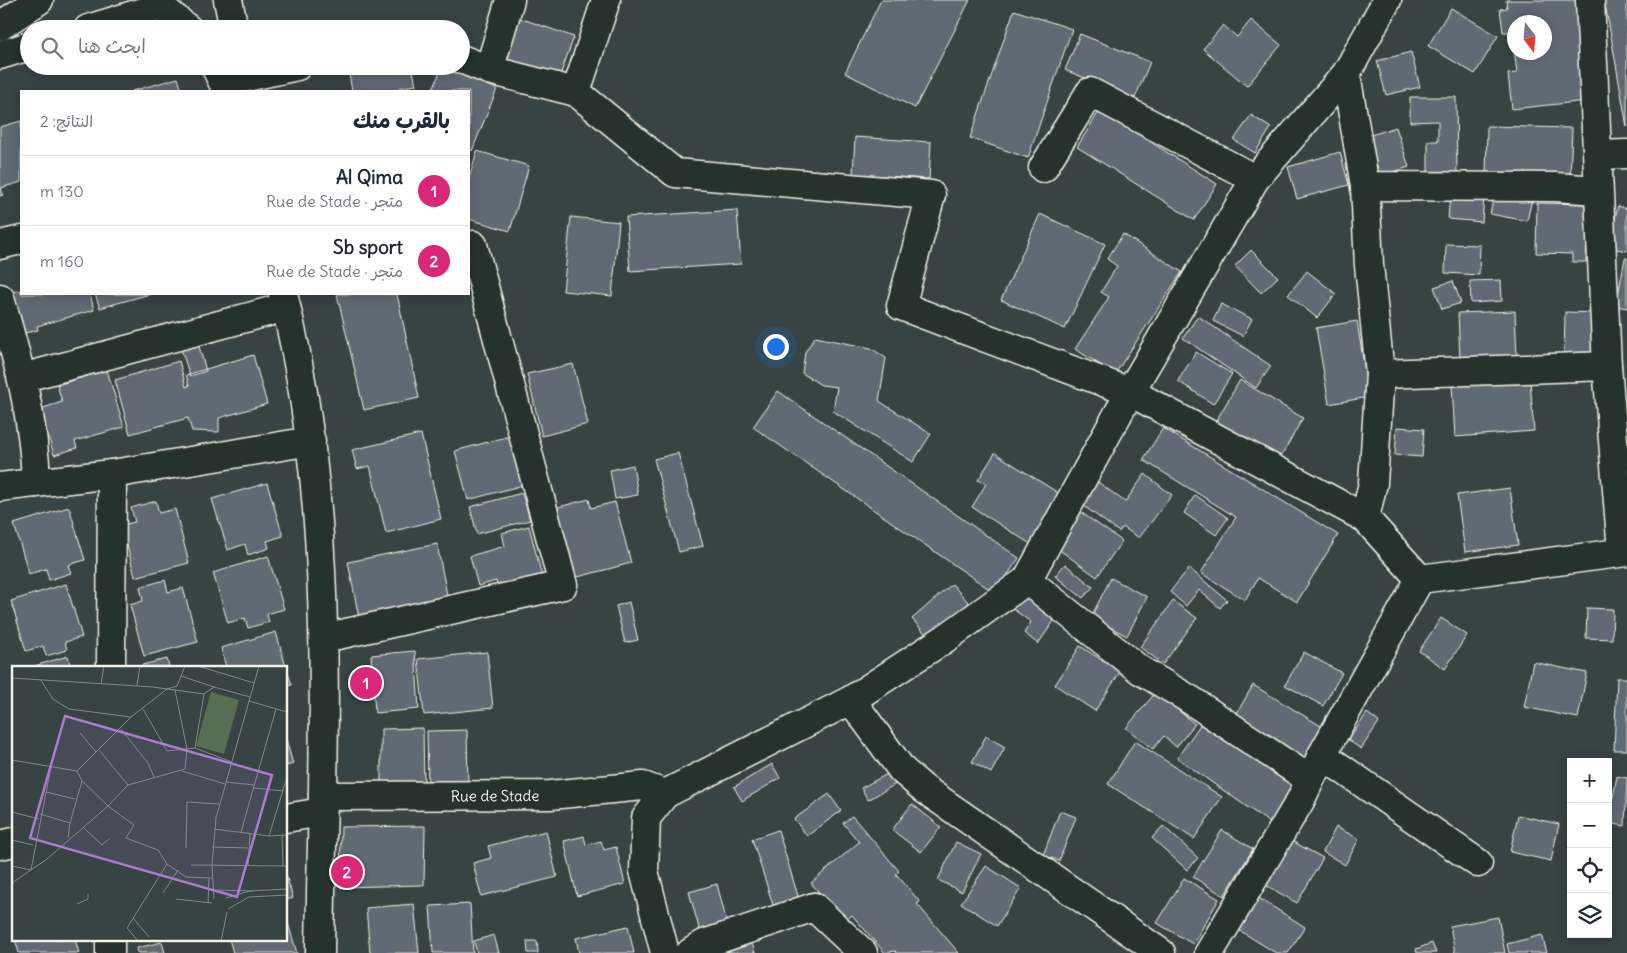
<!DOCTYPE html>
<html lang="ar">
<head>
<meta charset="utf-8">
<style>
  body { margin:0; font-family:Delius,"Playpen Sans Arabic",sans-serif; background:#f6f6f7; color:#1f2937; direction:rtl }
  .controls { position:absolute; right:15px; bottom:15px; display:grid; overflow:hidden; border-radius:0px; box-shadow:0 2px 12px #0003 }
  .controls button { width:45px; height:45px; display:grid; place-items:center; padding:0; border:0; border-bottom:1px solid #e0e1e3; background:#fff; color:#1f2937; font:25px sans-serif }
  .compass { position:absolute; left:1507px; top:15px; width:45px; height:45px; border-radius:50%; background:#fff; box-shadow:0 2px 12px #0003; rotate:164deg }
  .you { position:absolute; left:775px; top:346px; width:18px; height:18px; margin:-12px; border:4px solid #fff; border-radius:50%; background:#1a73e8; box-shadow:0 0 0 8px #1a73e833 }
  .badge { display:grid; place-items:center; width:32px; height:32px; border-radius:50%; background:#db2777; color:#fff; font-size:16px; font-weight:700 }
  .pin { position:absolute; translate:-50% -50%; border:2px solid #fff; box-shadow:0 1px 5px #0006 }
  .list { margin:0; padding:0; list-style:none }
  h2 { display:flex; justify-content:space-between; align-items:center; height:65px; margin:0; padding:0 20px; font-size:21px }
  h2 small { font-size:16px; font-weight:400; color:#747a83 }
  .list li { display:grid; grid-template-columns:32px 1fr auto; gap:15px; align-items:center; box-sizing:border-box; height:70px; padding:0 20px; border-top:1px solid #e0e1e3 }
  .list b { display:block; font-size:19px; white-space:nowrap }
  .list p { margin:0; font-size:16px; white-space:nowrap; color:#747a83 }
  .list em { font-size:16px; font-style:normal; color:#747a83 }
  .icon { flex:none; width:28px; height:28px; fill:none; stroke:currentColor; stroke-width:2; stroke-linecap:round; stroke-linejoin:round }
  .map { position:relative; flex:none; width:1627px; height:953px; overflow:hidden; direction:ltr }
  .search { position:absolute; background:#fff; box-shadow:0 2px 12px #0003; left:20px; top:20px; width:450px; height:55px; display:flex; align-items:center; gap:12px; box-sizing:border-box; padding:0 18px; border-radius:28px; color:#747a83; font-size:19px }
  .panel { position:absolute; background:#fff; box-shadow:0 2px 12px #0003; left:20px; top:90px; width:450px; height:205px; border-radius:0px; direction:rtl }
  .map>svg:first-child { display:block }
  .building { fill:#606a75; stroke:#f4f1e8; fill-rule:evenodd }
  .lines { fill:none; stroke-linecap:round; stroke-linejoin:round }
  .minor-casing { stroke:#f4f1e8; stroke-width:31 }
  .tertiary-casing { stroke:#f4f1e8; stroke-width:31 }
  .secondary-casing { stroke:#f4f1e8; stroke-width:31 }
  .minor { stroke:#26332d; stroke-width:28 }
  .tertiary { stroke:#26332d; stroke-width:28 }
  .secondary { stroke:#26332d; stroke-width:28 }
  .labels { text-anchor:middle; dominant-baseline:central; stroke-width:4.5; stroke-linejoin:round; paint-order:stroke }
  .street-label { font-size:15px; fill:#f4f1e8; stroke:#26332d }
  .inset-road { fill:none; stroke:#838985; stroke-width:1 }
  .view { fill:#ab7bcf; fill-opacity:0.15; stroke:#ab7bcf; stroke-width:2.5 }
  .inset-edge { fill:none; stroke:#f4f1e8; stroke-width:2.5 }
</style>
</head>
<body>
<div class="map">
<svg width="1627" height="953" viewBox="0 0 1627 953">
  <rect width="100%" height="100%" fill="#374443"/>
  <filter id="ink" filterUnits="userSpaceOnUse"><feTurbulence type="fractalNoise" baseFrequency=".02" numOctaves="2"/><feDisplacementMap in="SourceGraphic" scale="10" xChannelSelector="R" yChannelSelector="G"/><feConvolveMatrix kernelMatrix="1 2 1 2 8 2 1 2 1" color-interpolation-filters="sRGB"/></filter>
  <g filter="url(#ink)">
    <!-- building -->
    <path class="building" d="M881 0H970L915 108 845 73Z
      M1506 0H1585L1595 100 1512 109 1508 74 1517 73 1512 32H1503L1500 9 1507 8ZM1514 22H1544V52H1514Z
      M1604 0H1627V127L1609 25Z
      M1451 8 1498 36 1475 74 1428 46Z
      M1014 10 1072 29 1028 158 970 138Z
      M511 15 574 37 559 78 497 55Z
      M1251 20 1281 45 1247 86 1203 49 1223 25 1237 37Z
      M1080 34 1150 62 1135 98 1065 70Z
      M1411 52 1420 87 1386 95 1377 61Z
      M383 66H412L416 85 398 88 399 91H352L349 74Z
      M442 67 497 89 472 151 469 149V91H432Z
      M178 78 182 91H132Z
      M1410 97H1456L1457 181H1428V141H1438V121L1410 122Z
      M1100 110 1217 184 1194 220 1077 147Z
      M1251 115 1271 128 1255 153 1234 140Z
      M21 121V182L1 188 3 195 0 196V127Z
      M1487 126 1572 128 1570 178 1486 176Z
      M1396 127 1409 167 1380 176 1368 136Z
      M855 137 931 142 929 179 853 174Z
      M477 151 529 166 510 231 469 219V178Z
      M1340 152 1349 185 1297 199 1288 167Z
      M1495 192 1532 199 1527 221 1490 214Z
      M1450 195 1484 198 1482 222 1448 219Z
      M1537 203 1588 204 1586 262H1572V254L1536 253Z
      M1618 206 1627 209V251L1608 247Z
      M737 210 741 264 630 271 626 217Z
      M1040 214 1105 244 1065 329 1001 300Z
      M571 217 619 222 612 296 563 291Z
      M1123 234 1182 272 1115 374 1075 349 1109 297 1101 292 1117 266 1107 259Z
      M1446 244 1480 245 1479 275 1445 273Z
      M1251 250 1278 277 1261 293 1235 266Z
      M1625 258H1627V308L1616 306Z
      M1307 271 1336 294 1317 318 1288 295Z
      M1501 280 1502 301 1471 303 1470 281Z
      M1453 281 1461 303 1442 309 1434 287Z
      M21 290V294H90L94 310 37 326 38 330 25 333 13 292Z
      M95 294H150L100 308Z
      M337 294H397L419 398 364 410Z
      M1221 304 1252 319 1243 336 1213 321Z
      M1515 311 1517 357 1460 360 1458 313Z
      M1565 312 1598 313 1597 357H1564Z
      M1198 316 1271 366 1256 388 1183 338Z
      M1357 321 1369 397 1329 404 1316 328Z
      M815 337 871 348 886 358 879 401 931 434 913 462 833 411 837 387 821 385 802 373 805 352Z
      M198 343 206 371 190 376 181 349Z
      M1196 352 1232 374 1213 404 1178 381Z
      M253 355 267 404 219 418V432L192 431 188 418 130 434 115 380 179 361 186 387 189 386 186 375Z
      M573 364 588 424 542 436 527 374Z
      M107 370 124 427 75 441 77 448 54 455 40 409 62 402 57 385Z
      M1240 380 1303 418 1280 458 1216 421Z
      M1530 381 1534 431 1455 437 1452 386Z
      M778 391 1019 558 995 593 753 427Z
      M1397 427 1424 429 1422 457 1395 455Z
      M1163 428 1338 535 1297 602 1258 578 1245 600 1201 573 1236 517 1143 460Z
      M421 434 441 519 386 533 370 466 357 469 352 450Z
      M510 436 523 485 468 500 455 451Z
      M678 453 703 546 679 552 654 459Z
      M995 453 1063 496 1032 545 972 507 986 484 978 480Z
      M633 465 638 495 615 499 610 470Z
      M1145 474 1172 495 1139 538 1123 527 1119 532 1077 501 1094 479 1125 502Z
      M267 483 283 536 267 541 269 548 248 555 245 544 228 550 212 499Z
      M1510 488 1518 545 1465 552 1457 495Z
      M522 493 530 520 477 534 470 507Z
      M1195 495 1228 518 1216 535 1184 513Z
      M589 499 591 508 615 502 631 563 574 578 555 508Z
      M156 501 159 513 175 509 189 563 135 577 122 525 135 522 131 508Z
      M69 507 85 560 68 565 71 573 49 580 46 569 29 574 14 524Z
      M1079 511 1122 541 1097 577 1054 546Z
      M529 526 543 580 499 592 496 581 478 586 470 556 505 546 502 533Z
      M437 544 449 605 360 623 348 562Z
      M268 556 284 609 267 614 269 622 248 628 245 618 228 623 213 573Z
      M1065 564 1093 587 1083 598 1055 576Z
      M1189 568 1227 600 1220 608 1199 590 1186 606 1170 592Z
      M1111 578 1147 597 1127 636 1091 617Z
      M165 580 168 592 183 588 198 642 144 656 130 605 143 601 140 587Z
      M66 584 82 637 65 642 67 650 46 656 43 646 26 651 11 601Z
      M952 584 969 603 929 638 912 619Z
      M1020 592 1056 618 1038 644 1024 633 1031 622 1010 607Z
      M1173 601 1197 618 1163 664 1140 647Z
      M629 602 638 640 625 643 616 606Z
      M1587 608 1613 609 1612 639 1586 638Z
      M1441 618 1467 635 1445 669 1419 651Z
      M276 632 286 667H226L221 648Z
      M1080 646 1120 672 1095 711 1055 685Z
      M415 651 419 709 375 713 371 655Z
      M487 652 493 708 424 715 418 659Z
      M1304 652 1342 673 1323 706 1285 685Z
      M68 656 71 667H31Z
      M167 659 169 667H142V665Z
      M1533 662 1587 673 1578 718 1524 707Z
      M286 667 292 685 286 686Z
      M1617 678H1627V750H1614Z
      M1253 685 1326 729 1306 763 1233 720Z
      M1156 692 1195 724 1176 747 1164 736 1153 749 1126 728Z
      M1367 713 1379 722 1361 749 1348 740Z
      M1202 722 1296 786 1270 823 1177 758Z
      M423 728 424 784H381V729Z
      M467 730 468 787 428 788 427 731Z
      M986 736 1005 747 991 773 972 762Z
      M286 740 293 764 286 766Z
      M1135 741 1222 797 1194 839 1108 784Z
      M772 764 780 778 742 801 734 787Z
      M1571 770V817H1568Z
      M893 771 899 782 868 800 861 788Z
      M1617 776 1627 778 1625 826 1608 823Z
      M829 794 841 811 807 836 794 819Z
      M912 804 941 827 921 852 892 830Z
      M1060 811 1076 817 1059 861 1043 855Z
      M1518 815 1559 824 1551 861 1510 852Z
      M852 816 899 871 896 874 920 902 917 904 959 953H897L895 951 885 953 852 915 844 922 811 883 859 842 843 823Z
      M425 826 424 885 340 887 341 827Z
      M1163 826 1198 858 1187 870 1152 838Z
      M1336 827 1359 839 1345 865 1323 852Z
      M778 830 801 906 776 914 752 839Z
      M1222 830 1253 849 1224 896 1193 877Z
      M546 831 557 877 481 896 473 863 491 858 488 846Z
      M584 836 586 845 601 841 604 850 616 847 625 884 577 896 564 841Z
      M1288 839 1323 858 1297 903 1262 883Z
      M956 842 981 854 962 892 938 880Z
      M986 866 1021 888 997 926 961 903Z
      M286 875 293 898 286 900Z
      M1184 878 1219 899 1193 944 1157 923Z
      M717 884 728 927 701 935 689 892Z
      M1257 897 1305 927 1288 953H1276L1237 929Z
      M414 904 419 953H370L366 908Z
      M470 904 473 953H433L430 906Z
      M286 917 297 953H233L229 939H286Z
      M1498 917 1505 953H1455L1450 926Z
      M628 926 634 953H579L576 938Z
      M749 933 755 953H712Z
      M494 935 499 953H477L474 941Z
      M1542 935 1547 953H1509L1507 944Z
      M15 939H75L79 953H19Z
      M527 941H537L538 953H528Z
      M162 942 165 953H138L137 948Z
      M1432 943 1436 953H1417L1416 949Z"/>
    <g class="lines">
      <!-- minor casing -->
      <g class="minor-casing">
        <g id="minor">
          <path d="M228 0 234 29"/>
          <path d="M606 0 576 92 675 173 931 195 901 306 1130 392 1027 580 946 638 851 700 665 794 646 818 644 871 665 953"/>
          <path d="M1387 0 1346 74 1255 179 1130 392 1365 518 1420 579"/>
          <path d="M1590 0 1607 366 1622 552"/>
          <path d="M461 59 489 70 576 92"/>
          <path d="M489 70 510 0"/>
          <path d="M1346 74 1365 186 1555 187 1597 190"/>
          <path d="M223 82 297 66"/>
          <path d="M1599 155 1627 154"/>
          <path d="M1043 168 1090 92 1255 179"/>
          <path d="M0 245 21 240"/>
          <path d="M0 298C18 361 34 417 36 483"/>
          <path d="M1380 374 1607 366"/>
          <path d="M22 378 286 307"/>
          <path d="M0 487 112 474 311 441"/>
          <path d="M1365 518 1373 483 1380 374 1369 265 1365 186"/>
          <path d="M1420 579 1627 552"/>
          <path d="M1027 580 1140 670 1189 699 1309 779"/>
          <path d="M324 638 563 585 473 245"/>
          <path d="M111 667 112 474"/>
          <path d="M851 700 902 770 924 789 1161 953"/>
          <path d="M1322 755 1478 863"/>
          <path id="s1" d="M323 796 550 795 643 786 665 794"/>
          <path d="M286 818 322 812"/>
          <path d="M0 845 14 842"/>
          <path d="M110 939V953"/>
          <path d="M690 953 704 944 814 907 863 953"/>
          <path d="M1209 953 1300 801 1322 755 1420 579"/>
        </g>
      </g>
      <!-- tertiary casing -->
      <g class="tertiary-casing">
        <path id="tertiary" d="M0 26 39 0"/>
      </g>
      <!-- secondary casing -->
      <g class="secondary-casing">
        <path id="secondary" d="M153 0 188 29
          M88 29 162 6
          M0 55 29 46
          M215 66 227 91
          M283 294C337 509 323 732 320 953"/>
      </g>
      <!-- minor -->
      <use href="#minor" class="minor"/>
      <!-- tertiary -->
      <use href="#tertiary" class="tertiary"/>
      <!-- secondary -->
      <use href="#secondary" class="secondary"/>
    </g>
  </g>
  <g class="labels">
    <!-- street labels -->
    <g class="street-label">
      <text stroke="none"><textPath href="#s1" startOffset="172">Rue de Stade</textPath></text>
    </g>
  </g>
  <!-- overview -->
  <g transform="translate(12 666)">
    <rect width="275" height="275" fill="#374443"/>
    <path d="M199 26 227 34 212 88 184 80Z" fill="#586e53"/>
    <path class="inset-road" d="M186 0 242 17M169 10 202 21M0 12 141 21 192 28 202 21 238 31M28 13 41 33 57 43 119 51M89 18 92 0M125 20 128 0M237 35 275 46M131 43 155 85 183 82 220 96M109 63 136 97 142 111M68 67 84 86M183 82 192 28M0 83V99M87 84 116 119M0 94 65 105M65 105 119 51 155 23 165 20 173 0M170 105 213 118M214 116 242 119M242 122 271 125M34 126 63 133M0 146 27 153M28 148 58 157 56 172M58 157 70 115M72 162 90 179 98 172M202 163 257 170 275 169M229 166 264 43M257 170 275 111M270 170 271 200M0 174 21 179M200 181 236 182M174 182 175 136 207 138M155 198 174 211 200 212M179 199 275 200M0 200 19 204 39 101M236 200 238 168M0 217 35 193 96 140 70 115 65 105M205 224 241 225M151 227 166 204M214 232 238 225 275 223M164 233 200 237M202 233 200 199 204 152 247 0M196 237 197 212M65 238 76 233V228M216 243 237 231 275 229M121 252 137 271M126 275 115 262 155 198 146 184 114 172 122 159 96 140 116 119 173 103 175 83 163 24M209 275 215 246"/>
    <path class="view" d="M53 50 260 109 225 231 18 172Z"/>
    <rect width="275" height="275" class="inset-edge"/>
  </g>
</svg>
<div class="controls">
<button>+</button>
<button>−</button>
<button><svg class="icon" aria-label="locate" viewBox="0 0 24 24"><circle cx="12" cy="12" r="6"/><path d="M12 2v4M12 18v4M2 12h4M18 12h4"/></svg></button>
<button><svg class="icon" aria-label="layers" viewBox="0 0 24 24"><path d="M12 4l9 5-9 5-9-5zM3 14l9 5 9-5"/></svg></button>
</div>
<svg class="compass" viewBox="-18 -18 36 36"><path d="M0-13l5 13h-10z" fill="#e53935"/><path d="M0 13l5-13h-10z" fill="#747a83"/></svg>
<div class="you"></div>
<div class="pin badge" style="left:366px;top:683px">1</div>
<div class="pin badge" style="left:347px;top:872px">2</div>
<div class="search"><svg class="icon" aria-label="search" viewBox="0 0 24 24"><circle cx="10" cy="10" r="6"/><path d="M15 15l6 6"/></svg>ابحث هنا</div>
<section class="panel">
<h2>بالقرب منك<small>النتائج: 2</small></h2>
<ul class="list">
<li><span class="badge">1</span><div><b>Al Qima</b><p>متجر · Rue de Stade</p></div><em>130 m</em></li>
<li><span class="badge">2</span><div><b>Sb sport</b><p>متجر · Rue de Stade</p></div><em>160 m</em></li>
</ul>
</section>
</div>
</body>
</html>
